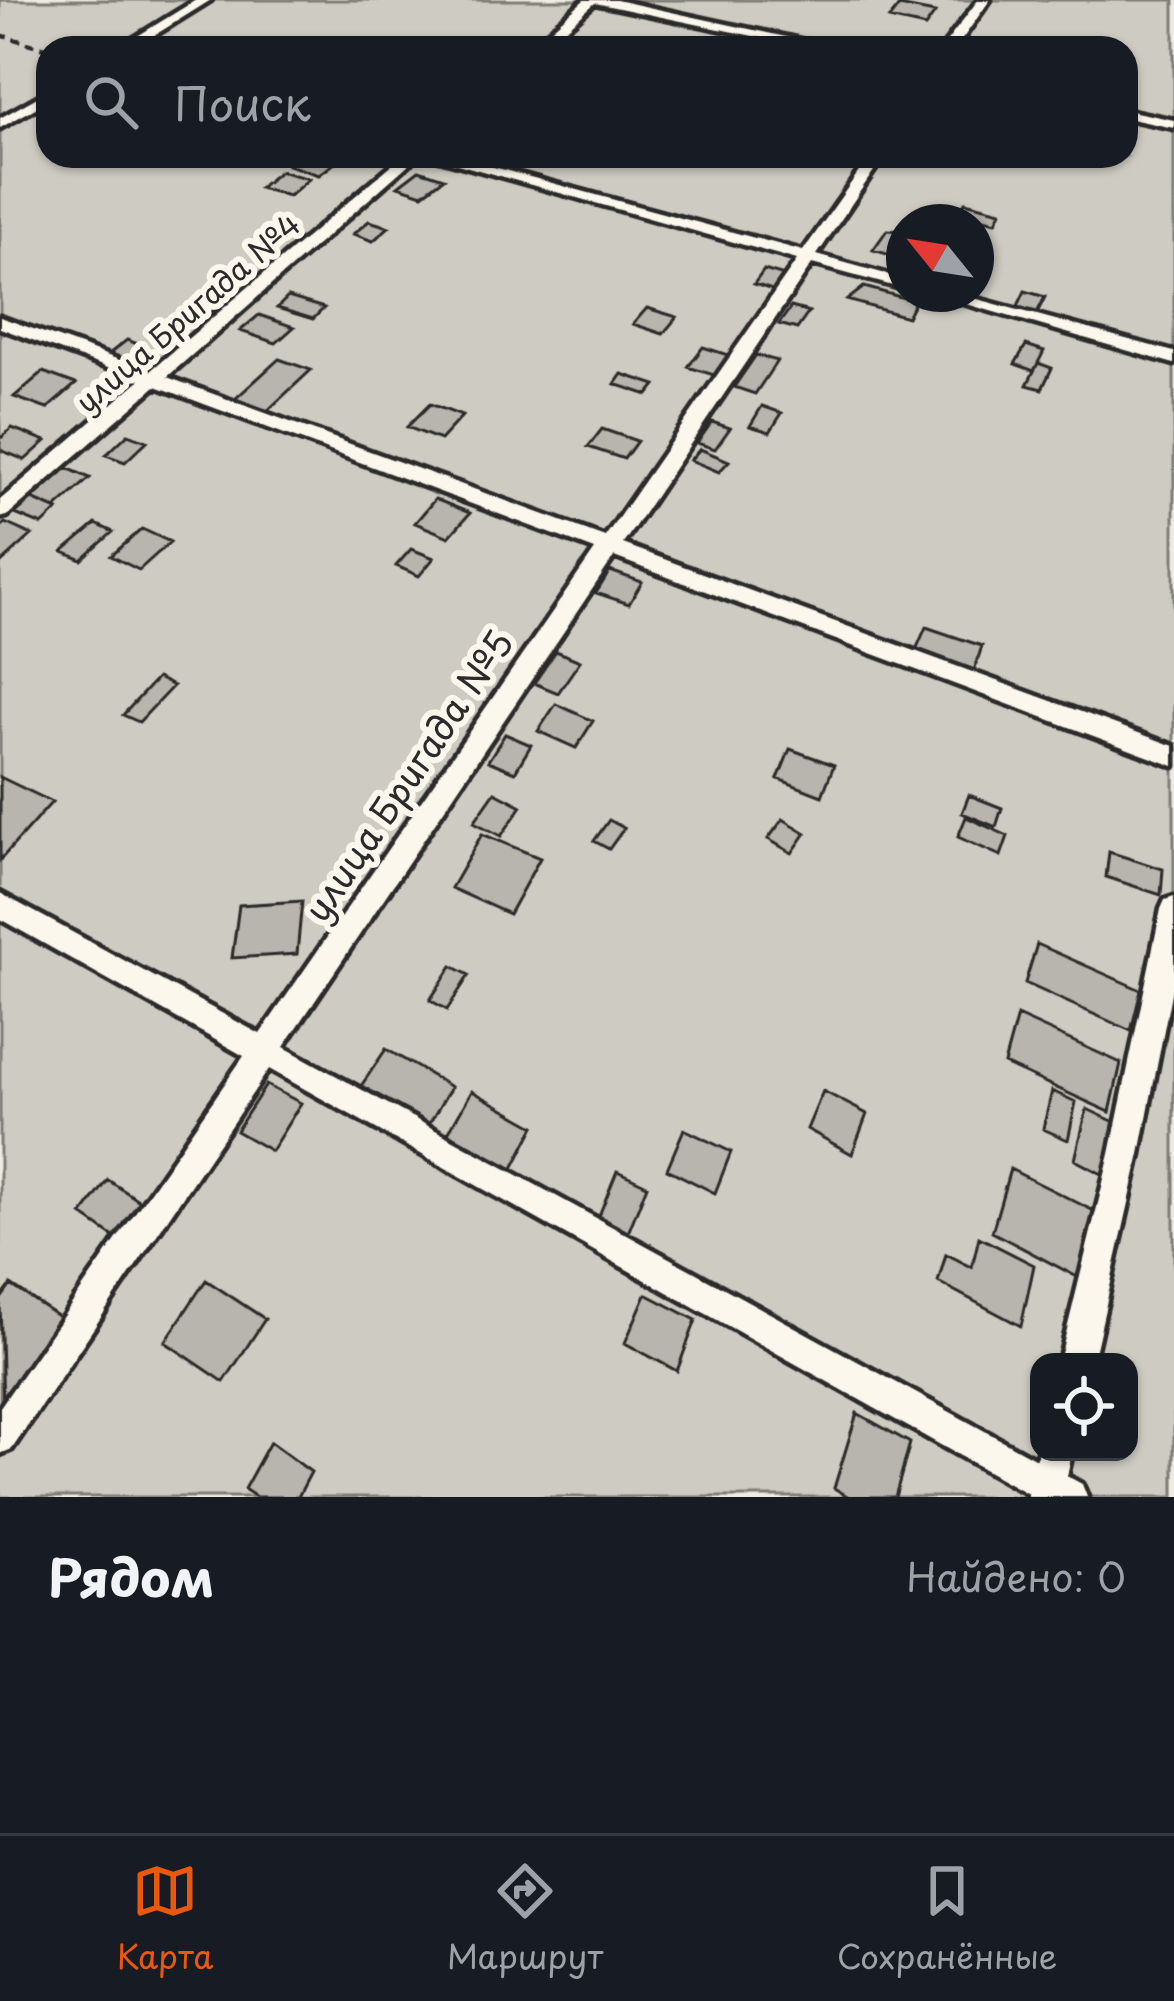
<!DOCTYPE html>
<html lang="ru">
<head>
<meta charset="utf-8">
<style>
  body { margin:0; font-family:"Playpen Sans",sans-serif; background:#20242c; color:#f1f3f6 }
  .controls { position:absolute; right:36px; bottom:36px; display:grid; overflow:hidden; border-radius:24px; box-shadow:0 3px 9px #0004 }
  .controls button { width:108px; height:108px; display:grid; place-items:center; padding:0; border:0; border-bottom:3px solid #363941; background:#171b24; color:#f1f3f6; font:60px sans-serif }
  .compass { position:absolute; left:886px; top:204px; width:108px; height:108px; border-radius:50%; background:#171b24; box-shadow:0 3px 9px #0004; rotate:300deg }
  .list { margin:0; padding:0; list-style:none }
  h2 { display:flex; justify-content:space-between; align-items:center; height:156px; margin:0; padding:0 48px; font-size:51px }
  h2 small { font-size:39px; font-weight:400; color:#9ea1a6 }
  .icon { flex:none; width:66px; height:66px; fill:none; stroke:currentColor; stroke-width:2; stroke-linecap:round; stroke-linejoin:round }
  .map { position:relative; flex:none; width:1174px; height:1497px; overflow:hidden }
  .search { position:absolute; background:#171b24; box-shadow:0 3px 9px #0004; left:36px; right:36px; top:36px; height:132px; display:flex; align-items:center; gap:30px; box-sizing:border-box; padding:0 42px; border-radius:36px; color:#9ea1a6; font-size:45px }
  .sheet { height:336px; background:#171b24 }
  nav { display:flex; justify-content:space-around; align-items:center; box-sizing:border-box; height:168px; border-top:3px solid #363941; background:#171b24; font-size:33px; color:#9ea1a6 }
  nav a { display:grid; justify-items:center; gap:6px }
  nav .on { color:#ea580c }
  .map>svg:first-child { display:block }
  .green { fill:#cecbc2; stroke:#7c7b76; stroke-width:3; fill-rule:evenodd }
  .building { fill:#b8b5ae; stroke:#2b2b2b; stroke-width:3 }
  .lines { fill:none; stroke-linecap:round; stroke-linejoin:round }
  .lane-casing { stroke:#2b2b2b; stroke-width:9 }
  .path { stroke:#2b2b2b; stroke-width:4.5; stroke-dasharray:8 6; stroke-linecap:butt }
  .lane { fill:#fbf7ec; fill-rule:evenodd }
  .labels { text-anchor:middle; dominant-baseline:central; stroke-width:12; stroke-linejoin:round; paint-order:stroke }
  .far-street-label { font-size:30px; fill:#2b2b2b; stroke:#fbf7ec }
  .street-label { font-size:36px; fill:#2b2b2b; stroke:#fbf7ec }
</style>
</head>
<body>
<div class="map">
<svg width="1174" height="1497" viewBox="0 0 1174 1497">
  <rect width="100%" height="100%" fill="#eeebe0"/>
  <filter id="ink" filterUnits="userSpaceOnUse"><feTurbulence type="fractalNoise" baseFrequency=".00833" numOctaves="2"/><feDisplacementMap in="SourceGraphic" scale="24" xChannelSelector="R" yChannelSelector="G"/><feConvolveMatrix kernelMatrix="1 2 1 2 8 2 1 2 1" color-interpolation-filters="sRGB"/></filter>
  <g filter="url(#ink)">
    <!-- green -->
    <path class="green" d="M0 0H1174V1497H0ZM48 48H1126V156H48ZM904 222H976V294H904ZM1039 1362H1129V1452H1039Z"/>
    <!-- building -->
    <path class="building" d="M899 6 935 13 925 27 889 19Z
      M300 156H344L319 175 288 165Z
      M419 170 444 178 423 194 398 186Z
      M280 171 309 179 289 196 259 188Z
      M965 202 1001 211 996 222 959 213Z
      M369 221 389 227 373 241 353 234Z
      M887 230 904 231V259L873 250Z
      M764 270 788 277 778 292 754 284Z
      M864 287 915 301 907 317 847 300Z
      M1025 291 1045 297 1036 315 1016 310Z
      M202 297 222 304 204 318 184 311Z
      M288 297 324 308 313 319 277 308Z
      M791 307 809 312 797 329 779 324Z
      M647 308 677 317 663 334 633 324Z
      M259 315 294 327 276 343 240 331Z
      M127 340 151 349 130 366 106 356Z
      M1026 345 1044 351 1034 371 1015 364Z
      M703 347 731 356 717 376 688 367Z
      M756 355 777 361 755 394 734 387Z
      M279 359 311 370 266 412 234 400Z
      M1038 363 1052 368 1042 389 1027 385Z
      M43 372 76 384 47 409 14 397Z
      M622 374 656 385 648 395 615 384Z
      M430 404 462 416 440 440 407 427Z
      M762 406 782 413 770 432 750 426Z
      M712 422 730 428 715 449 697 443Z
      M12 428 46 441 25 460 0 450V439Z
      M602 429 637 441 624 459 588 447Z
      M128 434 147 441 125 462 106 455Z
      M700 449 729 461 719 472 690 460Z
      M67 468 90 478 55 509 32 499Z
      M32 499 55 509 58 510 42 525 15 514Z
      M435 499 470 513 449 537 415 523Z
      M5 523 32 535 0 564V528Z
      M96 524 113 532 82 560 63 552Z
      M142 529 170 542 139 570 111 556Z
      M411 549 434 558 419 576 396 566Z
      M610 571 642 582 629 604 596 593Z
      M926 627 982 646 974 671 916 650Z
      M556 651 580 661 558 693 534 683Z
      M157 678 173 686 139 722 123 715Z
      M556 704 593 721 576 748 538 731Z
      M505 734 531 745 515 772 488 761Z
      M790 749 834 765 822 796 778 779Z
      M0 777 52 802 0 860Z
      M495 792 522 806 501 836 474 822Z
      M969 795 1002 808 996 827 962 813Z
      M966 817 1008 836 1001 856 958 837Z
      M783 819 806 833 792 853 768 839Z
      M609 820 624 828 609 849 594 841Z
      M482 834 540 858 509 914 451 888Z
      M1109 852 1163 869 1161 895 1106 877Z
      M302 901 297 954 232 958 239 905Z
      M1037 944 1141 990 1131 1031 1025 983Z
      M452 966 469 975 447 1010 430 1000Z
      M1017 1016 1121 1063 1110 1112 1004 1064Z
      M386 1049 451 1087 426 1129 359 1089Z
      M266 1085 301 1103 271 1151 236 1131Z
      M472 1091 535 1126 510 1174 445 1138Z
      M823 1091 867 1114 852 1154 807 1129Z
      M1052 1091 1076 1102 1068 1140 1043 1129Z
      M1087 1109 1117 1123 1104 1175 1075 1160Z
      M684 1129 731 1152 715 1193 667 1169Z
      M1010 1169 1098 1213 1083 1280 992 1232Z
      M617 1171 647 1185 628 1233 598 1218Z
      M108 1180 147 1206 121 1242 82 1215Z
      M979 1237 1034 1265 1021 1326 938 1282 946 1254 972 1267Z
      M206 1280 265 1319 224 1382 165 1342Z
      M11 1285 62 1319 3 1407 0 1300Z
      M646 1294 696 1320 677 1371 625 1343Z
      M857 1413 910 1443 895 1497H849L834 1488Z
      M270 1442 311 1472 298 1497H256L244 1489Z"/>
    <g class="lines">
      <!-- lane casing -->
      <g class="lane-casing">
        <path id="lane" d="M196 0H211L134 48H118Z
          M584 0H616L837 48H811L595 3 544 48H529Z
          M978 0H990L956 48H942Z
          M48 91V101L0 128V118Z
          M1126 110 1174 120V128L1126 118Z
          M402 156H418L167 377 605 537 797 260 429 156H453L803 251 870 156H884L817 255 904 279V289L812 264 623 544 1174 746V766L614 557 284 1047 1036 1459 1039 1448V1452H1072L1067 1476 1082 1484 1087 1497H1028V1494L269 1069 12 1449 0 1454V1407L244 1056 0 919V893L260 1034 595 550 156 386 7 516 0 518V500L140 380 0 328V317L150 371Z
          M932 294H959L1174 352V364Z
          M1174 897V978L1140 1154 1093 1362H1059L1110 1154 1161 909 1165 900Z"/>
      </g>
      <!-- path -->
      <path class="path" d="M0 35 48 49"/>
      <!-- lane -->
      <use href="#lane" class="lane"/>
    </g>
  </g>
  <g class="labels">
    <!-- far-street labels -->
    <g class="far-street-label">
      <text transform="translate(187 312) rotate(-41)">улица Бригада №4</text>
    </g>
    <!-- street labels -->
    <g class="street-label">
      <text transform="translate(407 775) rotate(-56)">улица Бригада №5</text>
    </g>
  </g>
</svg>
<div class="controls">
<button><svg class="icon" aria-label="locate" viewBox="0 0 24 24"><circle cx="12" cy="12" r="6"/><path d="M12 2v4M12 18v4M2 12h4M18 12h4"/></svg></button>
</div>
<svg class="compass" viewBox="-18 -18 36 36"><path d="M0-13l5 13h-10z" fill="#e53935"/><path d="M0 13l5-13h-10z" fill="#9ea1a6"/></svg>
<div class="search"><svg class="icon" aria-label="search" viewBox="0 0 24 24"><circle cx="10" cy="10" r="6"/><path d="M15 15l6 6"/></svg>Поиск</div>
</div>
<section class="sheet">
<h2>Рядом<small>Найдено: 0</small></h2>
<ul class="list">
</ul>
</section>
<nav>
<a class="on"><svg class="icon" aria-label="map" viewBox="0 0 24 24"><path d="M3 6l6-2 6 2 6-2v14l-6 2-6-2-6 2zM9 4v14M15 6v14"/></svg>Карта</a>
<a><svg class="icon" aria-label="directions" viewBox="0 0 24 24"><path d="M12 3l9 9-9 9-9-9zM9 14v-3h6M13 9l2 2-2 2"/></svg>Маршрут</a>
<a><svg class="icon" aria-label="saved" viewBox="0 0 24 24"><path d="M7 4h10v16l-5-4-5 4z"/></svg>Сохранённые</a>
</nav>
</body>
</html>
